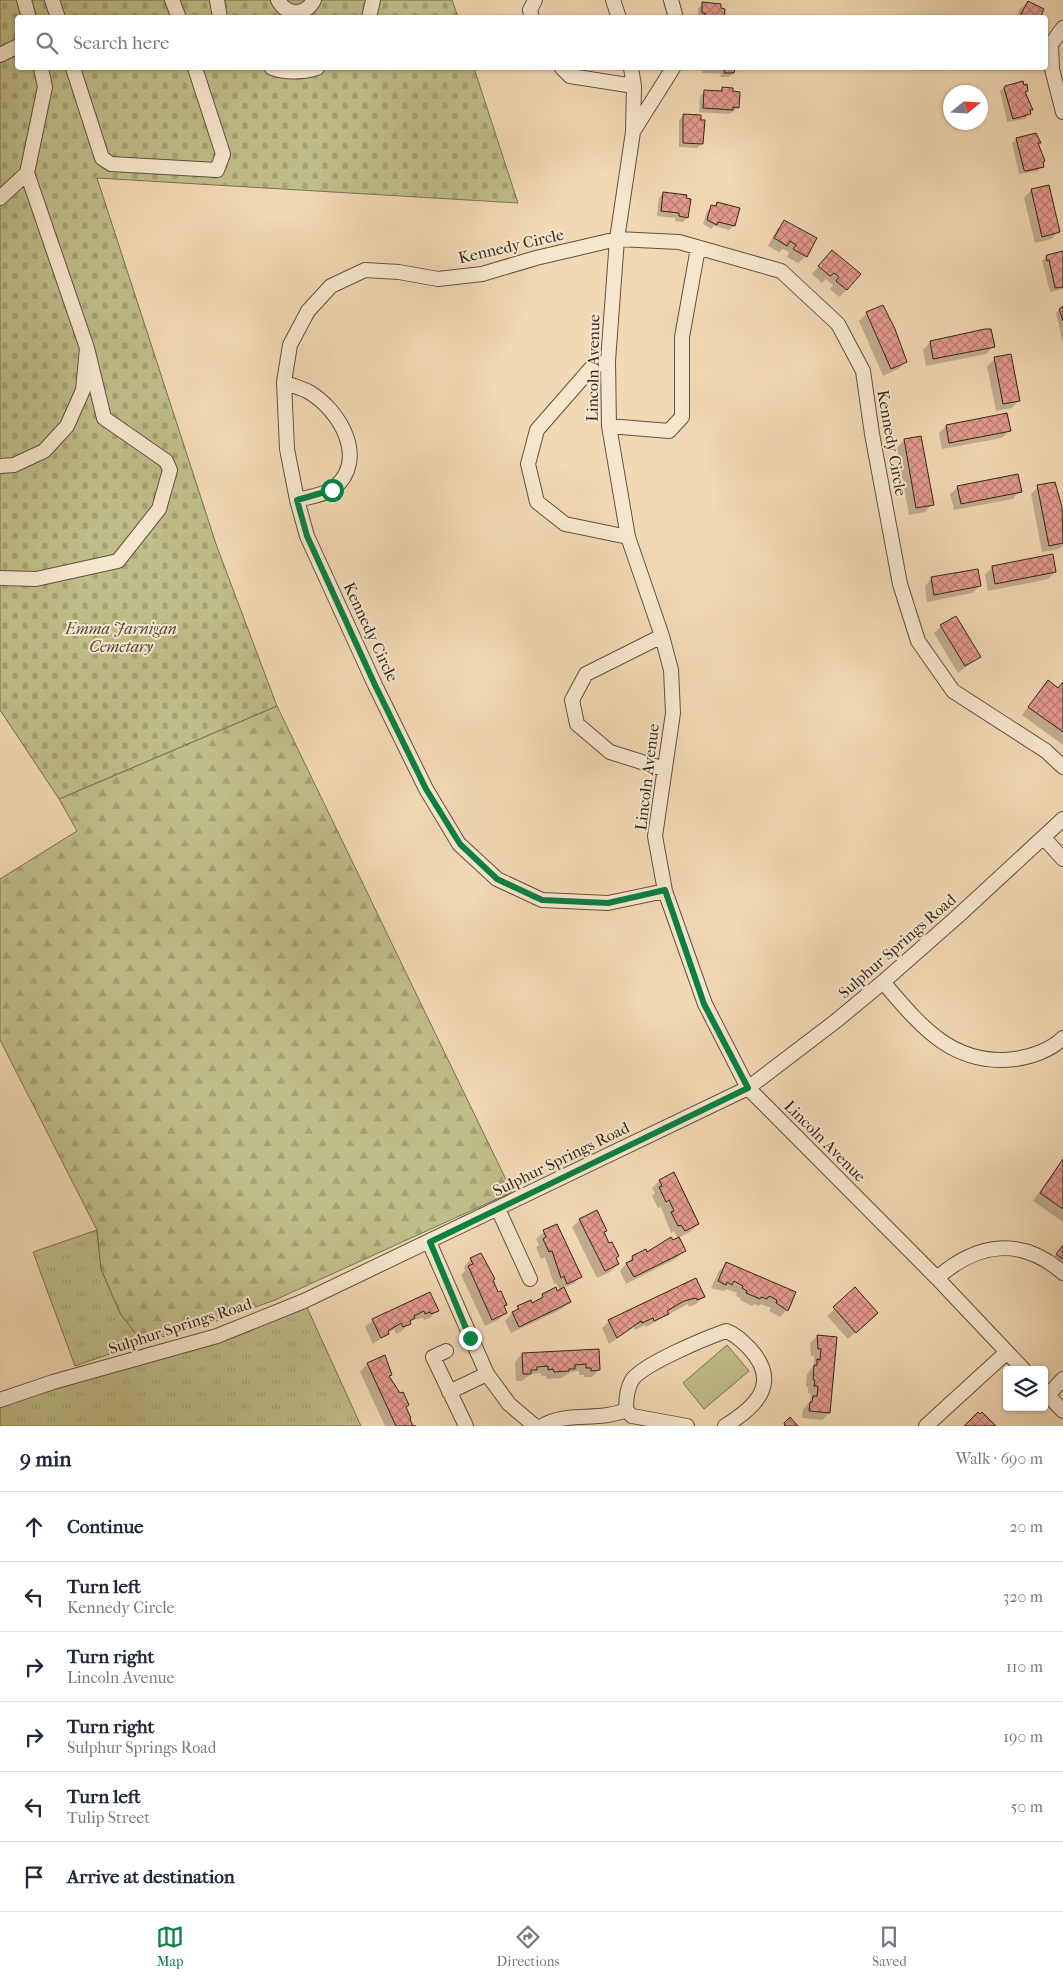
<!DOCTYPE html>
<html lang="en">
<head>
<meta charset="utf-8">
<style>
  body { margin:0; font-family:"IM FELL French Canon",serif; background:#f2f2f3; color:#1f2937 }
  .controls { position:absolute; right:15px; bottom:15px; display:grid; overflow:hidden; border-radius:5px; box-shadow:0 1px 4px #0004 }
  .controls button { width:45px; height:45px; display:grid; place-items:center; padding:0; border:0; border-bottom:1px solid #e0e1e3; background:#fff; color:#1f2937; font:25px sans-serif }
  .compass { position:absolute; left:943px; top:85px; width:45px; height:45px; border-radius:50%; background:#fff; box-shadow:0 1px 4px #0004; rotate:72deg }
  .stop { position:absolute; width:15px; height:15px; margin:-11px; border:4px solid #0b8043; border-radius:50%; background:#fff }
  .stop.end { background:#0b8043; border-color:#fff; box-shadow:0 1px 5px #0008 }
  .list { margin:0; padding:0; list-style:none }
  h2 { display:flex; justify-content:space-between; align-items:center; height:65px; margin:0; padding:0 20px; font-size:21px }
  h2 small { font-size:16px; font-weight:400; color:#747a83 }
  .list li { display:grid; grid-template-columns:32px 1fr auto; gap:15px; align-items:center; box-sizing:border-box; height:70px; padding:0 20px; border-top:1px solid #e0e1e3 }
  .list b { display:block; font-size:19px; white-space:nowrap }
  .list p { margin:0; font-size:16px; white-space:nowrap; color:#747a83 }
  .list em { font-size:16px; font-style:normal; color:#747a83 }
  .icon { flex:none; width:28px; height:28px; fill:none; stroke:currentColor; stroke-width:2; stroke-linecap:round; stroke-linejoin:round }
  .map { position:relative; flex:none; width:1063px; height:1426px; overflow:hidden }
  .search { position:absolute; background:#fff; box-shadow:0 1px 4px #0004; left:15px; right:15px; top:15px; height:55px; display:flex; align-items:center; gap:12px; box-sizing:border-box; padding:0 18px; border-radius:5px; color:#747a83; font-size:19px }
  .sheet { height:485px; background:#fff }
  nav { display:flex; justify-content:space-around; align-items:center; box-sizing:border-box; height:70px; border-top:1px solid #e0e1e3; background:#fff; font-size:14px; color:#747a83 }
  nav a { display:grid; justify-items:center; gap:2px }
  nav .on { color:#0b8043 }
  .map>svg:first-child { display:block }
  .grass { fill:url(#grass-tufts); stroke:#787254 }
  .forest { fill:url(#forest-firs); stroke:#787254 }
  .cemetery { fill:url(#cemetery-stones); stroke:#787254 }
  .pitch { fill:#bfbd89; stroke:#787254 }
  .shadow { fill:#0003 }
  .building { fill:url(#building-cross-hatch); stroke:#30271e }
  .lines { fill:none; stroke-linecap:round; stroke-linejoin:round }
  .minor-casing { stroke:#605343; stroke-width:16 }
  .minor { stroke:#f7e6ce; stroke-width:14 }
  .route { stroke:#0b8043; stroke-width:6 }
  .labels { text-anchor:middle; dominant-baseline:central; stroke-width:4; stroke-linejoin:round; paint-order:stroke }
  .street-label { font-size:16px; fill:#30271e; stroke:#f7e6ce }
  .park-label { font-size:16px; font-style:italic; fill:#544c39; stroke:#f7e6ce }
</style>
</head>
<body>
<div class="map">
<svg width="1063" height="1426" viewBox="0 0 1063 1426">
  <defs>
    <pattern id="grass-tufts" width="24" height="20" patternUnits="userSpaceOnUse" patternTransform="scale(1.25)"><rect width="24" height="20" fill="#bfbd89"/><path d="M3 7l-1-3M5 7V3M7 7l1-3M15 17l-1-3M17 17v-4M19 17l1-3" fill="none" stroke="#a4a276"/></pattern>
    <pattern id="forest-firs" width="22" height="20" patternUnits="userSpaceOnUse" patternTransform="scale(1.25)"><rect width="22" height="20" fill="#bfbd89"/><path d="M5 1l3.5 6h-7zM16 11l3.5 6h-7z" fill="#a4a276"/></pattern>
    <pattern id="cemetery-stones" width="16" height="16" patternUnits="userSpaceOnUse" patternTransform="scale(1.25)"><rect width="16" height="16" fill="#bfbd89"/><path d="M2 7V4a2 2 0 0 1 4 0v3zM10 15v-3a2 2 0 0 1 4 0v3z" fill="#a4a276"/></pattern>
    <pattern id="building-cross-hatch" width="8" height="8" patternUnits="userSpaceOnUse" patternTransform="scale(1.25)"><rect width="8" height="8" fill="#e5998e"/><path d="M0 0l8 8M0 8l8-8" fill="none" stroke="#ba7d73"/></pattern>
  </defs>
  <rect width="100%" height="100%" fill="#f2d8b3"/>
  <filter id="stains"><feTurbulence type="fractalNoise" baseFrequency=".004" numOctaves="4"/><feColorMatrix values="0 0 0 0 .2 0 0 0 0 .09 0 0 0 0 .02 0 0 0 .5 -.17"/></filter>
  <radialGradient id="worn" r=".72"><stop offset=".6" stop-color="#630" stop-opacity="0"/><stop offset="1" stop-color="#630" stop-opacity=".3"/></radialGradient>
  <!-- grass -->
  <path class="grass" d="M97 1230 101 1269 120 1313 136 1334 150 1340 75 1366 33 1252Z
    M304 1301 361 1426H0V1400Z"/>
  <!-- forest -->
  <path class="forest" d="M277 706 512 1192 275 1300 197 1328 150 1340 136 1334 120 1313 101 1269 97 1230 0 1040V879L77 831 59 799Z"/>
  <!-- cemetery -->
  <path class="cemetery" d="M0 0H452L458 17 18 18V68H474L518 203 97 178 217 547 277 706 59 799 0 710Z"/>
  <!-- pitch -->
  <path class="pitch" d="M727 1345 749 1371 704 1409 683 1383Z"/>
  <!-- shadow -->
  <path class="shadow" d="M1028 2 1039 18H1016L1020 9Z
    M703 4 723 18 698 17V8Z
    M702 68H734L733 73 729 77H720L721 74 702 73Z
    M1005 87 1027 91 1025 93 1031 109 1025 119 1007 122 1000 91Z
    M722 88 731 92 738 107 733 112 727 114 699 112 700 96 705 91 719 92Z
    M683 116 702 144 697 148 679 147V120Z
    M1017 139 1039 143 1037 145 1043 166 1038 171 1019 174 1012 143Z
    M1048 186 1059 232 1051 239 1035 243 1024 198 1031 190Z
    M663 193 685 200 687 217 683 222 675 221V218L657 216 659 198Z
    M718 203 734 226 729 230 714 226 711 229 703 224 707 211Z
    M785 221 806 256 798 263 787 257 789 252 783 249 779 252 768 246 777 229Z
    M832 252 847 290 839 297 830 289 833 285 826 279 822 283 812 274Z
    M1063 252V289L1050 292 1042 261 1047 256Z
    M1063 307V343L1056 313Z
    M867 313 906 362 898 369 883 376 859 321Z
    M930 342 993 347 986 354 926 366 923 350Z
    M995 359 1019 400 1012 408 996 411 987 366Z
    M946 426 1009 431 1002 438 942 449 939 433Z
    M920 437 932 504 925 512 909 515 897 448 904 440Z
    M1054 484 1063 527V545L1059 549 1042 552 1031 494 1038 487Z
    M958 487 1020 491 1013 499 954 510 950 494Z
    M992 567 1055 572 1048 579 988 591 985 575Z
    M932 578 980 586 972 593 927 602 925 586Z
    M941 626 979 657 958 673 934 633Z
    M1063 682V745L1022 715 1041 689H1057Z
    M1063 1158V1222L1033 1201Z
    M673 1174 698 1224 690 1232 678 1238 684 1250 677 1258 626 1284 620 1271 632 1257 645 1251 647 1254 678 1239 674 1231 671 1233 661 1207 658 1208 652 1196 655 1193 652 1188 659 1181Z
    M580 1220 603 1233 618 1264 610 1272 597 1278 572 1227Z
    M544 1232 580 1277 573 1284 563 1288 570 1301 562 1309 511 1333 505 1321 518 1307 531 1305 560 1291 556 1283 554 1284 545 1257 541 1259 536 1247 539 1245 536 1239Z
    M1063 1246V1271L1050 1262Z
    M471 1259 492 1281 505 1305 503 1307 506 1313 498 1320 485 1326 461 1275 465 1271 464 1267Z
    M727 1264 795 1293 787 1310 780 1317 769 1311 771 1308 761 1304 759 1306 754 1304 752 1306 740 1300 741 1298 736 1296 737 1293 726 1289 724 1291 711 1288 719 1271Z
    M695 1280 703 1297 696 1304 689 1307 688 1304 646 1327 645 1325 635 1330 634 1327 609 1344 602 1328 609 1321Z
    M855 1289 876 1313 848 1339 827 1316Z
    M429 1294 437 1310 430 1318 424 1320 423 1318 412 1320 402 1331 396 1334 394 1329 373 1344 365 1327 373 1320Z
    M818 1336 836 1338 829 1413 822 1420 802 1418 803 1410 810 1401 811 1394 808 1393V1387H806L807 1374 814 1365V1356H811L810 1343Z
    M598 1350 599 1370 592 1377H584V1375H579V1371L571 1372 561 1378 547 1379 546 1376H541V1373L531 1374 522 1381H516L515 1362 522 1354Z
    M384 1357 392 1384 394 1383 413 1426H385L360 1372 367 1364Z"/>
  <!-- building -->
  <path class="building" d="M1028 1 1044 9 1040 18H1019Z
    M702 2 721 4V8L725 9 724 18H705V13H702Z
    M706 68H735L734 73H724L725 70Z
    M1023 81 1024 85 1027 84 1028 91 1025 92 1033 110H1030L1031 114 1013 119 1004 88 1005 86Z
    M722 87 733 88V91L740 92 739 108 733 107V110L703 108 704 90 722 91Z
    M683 114 701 115V120H705L703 144 683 143Z
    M1036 133 1041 143H1038L1045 161 1043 162 1044 167 1026 171 1024 170 1016 138Z
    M1049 185 1060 232 1042 237 1031 189Z
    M663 192 687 195 686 198 691 199 688 218 679 216V213L661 211Z
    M717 202 740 208 735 226 718 222 717 225 707 220 711 205 716 206Z
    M784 220 817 238 807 257 793 249 796 245 790 241 787 246 774 238Z
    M832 250 861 274 847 290 836 281 839 277 834 273 830 276 818 266Z
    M1063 251V287L1055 288 1049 260 1047 261 1046 257 1047 255Z
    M883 305 895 329 907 362 891 369 866 312Z
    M1063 306V321L1059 309Z
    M985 329H991L995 347 933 359 930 341Z
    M1011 354 1020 401 1003 404 994 357Z
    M1007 413 1011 431 949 443 946 425Z
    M921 436 934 505 916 508 904 439Z
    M1018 474 1022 492 961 504 957 486Z
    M1055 482 1062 507 1063 543 1049 546 1037 485Z
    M1053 554 1056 572 995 584 992 566Z
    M978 569 981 586 934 595 931 577Z
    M956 616 981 657 965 666 940 625Z
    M1048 680 1058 688 1063 682V732L1028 707Z
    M1063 1159V1209L1040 1193Z
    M674 1172 699 1224 685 1231 681 1225 678 1226 671 1212 674 1211 669 1200 666 1202 659 1187 662 1186 659 1180Z
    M597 1210 607 1231 604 1232 609 1243 612 1242 619 1256 616 1258 619 1264 605 1271 579 1219Z
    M557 1224 582 1277 567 1284 564 1276 561 1278 552 1251 549 1252 543 1239 546 1237 543 1230Z
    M671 1237 673 1240 679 1237 686 1251 634 1277 626 1263 633 1260 632 1256 646 1249 647 1252Z
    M1063 1245V1259L1056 1254Z
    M481 1253 495 1279 493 1280 498 1292 501 1291 507 1305 504 1306 507 1313 492 1320 468 1266 473 1264 470 1258Z
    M726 1262 796 1292 788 1311 776 1303 777 1300 769 1296 767 1299 761 1297 760 1299 746 1293 747 1291 742 1288 743 1286 734 1281 732 1285 727 1282 726 1285 718 1281Z
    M696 1278 705 1297 697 1300 696 1298 684 1301 667 1311 669 1314 654 1321 653 1318 642 1323 641 1321 617 1338 608 1320Z
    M556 1287 557 1291 564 1287 571 1302 519 1327 512 1312 519 1309 517 1306 531 1300 532 1303 543 1297 542 1294Z
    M855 1287 878 1313 856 1333 833 1307Z
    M430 1292 439 1311 431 1314 430 1312 425 1314 424 1311 414 1316 415 1318 410 1321 411 1324 403 1327 401 1323 388 1331 389 1334 381 1338 372 1319Z
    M817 1335 837 1337 830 1413 809 1411 810 1402H812L813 1396H817L818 1386H814L815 1380H813L814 1365H817V1359L820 1360 821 1349H818Z
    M599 1349 600 1370 591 1371V1368H586V1364L575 1365V1369H569V1371L554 1372 553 1369 548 1370V1366L537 1367V1370H531V1374H523L522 1353Z
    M385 1355 392 1375 389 1376 400 1393 403 1392 409 1405 406 1407 411 1418 410 1419 413 1426H416H396L367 1363Z
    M978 1412 980 1414 982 1412 996 1426H964Z
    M790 1417 798 1426H785L784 1423Z"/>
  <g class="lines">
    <!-- minor casing -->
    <g class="minor-casing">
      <path id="minor" d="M24 0 29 18
        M52 0 58 18
        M172 0 179 18
        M217 0 220 18
        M278 0C287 16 305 16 314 0
        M613 0 619 18
        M671 0 676 18
        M369 18 373 0
        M532 18 530 10 535 0
        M1063 28 1051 44 1052 69 1063 112
        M0 55 18 46
        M73 68 102 158 111 164 217 170 223 154 195 68
        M272 68C286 73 303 72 317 68
        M562 68 570 76 634 86
        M631 68 634 86 633 132 617 239 608 361 609 426 628 537 662 636 671 670 673 713 655 836 665 891 705 1004 748 1088 937 1278 1024 1370
        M634 130 673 68
        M0 198 27 173 45 87 41 68
        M608 361 592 367 537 430 528 464 537 502 565 524 628 537
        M284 382C292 386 302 388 309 392 341 411 368 460 334 488 325 495 308 497 297 500
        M609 426 669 431 682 417V337L698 248
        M0 466 14 465 44 451 67 426 83 390 87 348 27 173
        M0 578 36 579 118 561 159 509 170 470 166 461 104 418 87 348
        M662 636 586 674 572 700 577 724 610 752 664 769
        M1044 838 1063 859
        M665 891 608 903 542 900 497 879 459 844 426 789 375 685 307 536 297 500 287 449 284 382 290 345 308 311 331 286 365 270 399 272 438 279 482 274 536 258 617 239 679 242 781 271 838 324 863 371 872 434 900 584 918 641 953 691 1046 751 1063 767
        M883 982C919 1024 952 1067 1015 1059 1031 1057 1051 1050 1063 1038
        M498 1209 530 1279
        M429 1242 487 1374 509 1404 535 1426
        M937 1278C977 1243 1021 1236 1063 1273
        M446 1351 433 1357 466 1426
        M1044 1391 1063 1411
        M449 1392 487 1374
        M1048 1395 1063 1379
        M0 1400 53 1382 217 1336 304 1301 748 1088 836 1021 883 982 958 916 1063 819
        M626 1410C626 1401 627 1388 632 1380 643 1364 706 1338 726 1331 736 1334 743 1342 750 1349 781 1383 756 1407 725 1426
        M626 1410 632 1416 687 1426
        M542 1426C567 1411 598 1422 626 1410
        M926 1426 1007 1352"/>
    </g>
    <!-- minor -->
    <use href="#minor" class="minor"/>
  </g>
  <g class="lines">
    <!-- route -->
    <path class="route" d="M332 490 297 500 307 536 375 685 426 789 460 844 497 879 542 900 608 903 665 890 704 1004 748 1088 430 1242 470 1338"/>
  </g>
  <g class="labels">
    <!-- street labels -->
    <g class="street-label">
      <text transform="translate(511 246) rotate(-13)">Kennedy Circle</text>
      <text transform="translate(593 368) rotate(-89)">Lincoln Avenue</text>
      <text transform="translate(892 443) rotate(80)">Kennedy Circle</text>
      <text transform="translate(371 632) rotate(65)">Kennedy Circle</text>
      <text transform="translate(647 777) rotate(-83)">Lincoln Avenue</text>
      <text transform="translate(897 946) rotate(-41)">Sulphur Springs Road</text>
      <text transform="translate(825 1141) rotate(45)">Lincoln Avenue</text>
      <text transform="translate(561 1159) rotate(-26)">Sulphur Springs Road</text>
      <text transform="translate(180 1326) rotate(-18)">Sulphur Springs Road</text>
    </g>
    <!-- park labels -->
    <g class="park-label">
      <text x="121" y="628">Emma Jarnigan<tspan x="121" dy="18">Cemetary</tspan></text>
    </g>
  </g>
  <rect width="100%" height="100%" filter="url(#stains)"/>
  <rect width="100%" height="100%" fill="url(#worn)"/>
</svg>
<div class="controls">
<button><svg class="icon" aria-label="layers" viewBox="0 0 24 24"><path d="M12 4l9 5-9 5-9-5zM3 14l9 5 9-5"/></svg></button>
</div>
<svg class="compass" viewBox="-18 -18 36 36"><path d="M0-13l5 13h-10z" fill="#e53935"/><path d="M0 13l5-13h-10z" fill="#747a83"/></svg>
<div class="stop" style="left:332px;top:490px"></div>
<div class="stop end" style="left:470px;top:1338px"></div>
<div class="search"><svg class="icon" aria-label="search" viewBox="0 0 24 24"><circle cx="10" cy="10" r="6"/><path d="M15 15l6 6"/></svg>Search here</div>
</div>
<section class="sheet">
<h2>9 min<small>Walk · 690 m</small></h2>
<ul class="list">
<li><svg class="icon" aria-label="ahead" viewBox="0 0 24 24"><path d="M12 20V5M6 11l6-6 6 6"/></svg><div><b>Continue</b></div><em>20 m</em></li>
<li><svg class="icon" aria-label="left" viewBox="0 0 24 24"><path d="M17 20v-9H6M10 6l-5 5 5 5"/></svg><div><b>Turn left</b><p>Kennedy Circle</p></div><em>320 m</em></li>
<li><svg class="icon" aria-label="right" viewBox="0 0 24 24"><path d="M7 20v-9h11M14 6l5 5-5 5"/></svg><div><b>Turn right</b><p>Lincoln Avenue</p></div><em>110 m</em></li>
<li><svg class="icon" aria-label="right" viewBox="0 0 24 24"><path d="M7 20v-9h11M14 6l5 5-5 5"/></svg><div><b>Turn right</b><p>Sulphur Springs Road</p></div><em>190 m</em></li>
<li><svg class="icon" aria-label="left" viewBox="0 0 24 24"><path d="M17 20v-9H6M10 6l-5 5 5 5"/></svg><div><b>Turn left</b><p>Tulip Street</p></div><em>50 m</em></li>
<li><svg class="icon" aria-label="arrive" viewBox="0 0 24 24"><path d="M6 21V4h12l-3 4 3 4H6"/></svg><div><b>Arrive at destination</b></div></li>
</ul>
</section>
<nav>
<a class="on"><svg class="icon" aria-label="map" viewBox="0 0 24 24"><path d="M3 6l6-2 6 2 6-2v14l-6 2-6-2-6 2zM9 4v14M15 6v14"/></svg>Map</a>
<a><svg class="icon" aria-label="directions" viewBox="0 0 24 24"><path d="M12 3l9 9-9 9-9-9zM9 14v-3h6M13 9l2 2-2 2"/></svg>Directions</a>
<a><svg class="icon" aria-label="saved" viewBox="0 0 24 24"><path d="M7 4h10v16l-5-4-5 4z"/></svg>Saved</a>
</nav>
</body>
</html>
